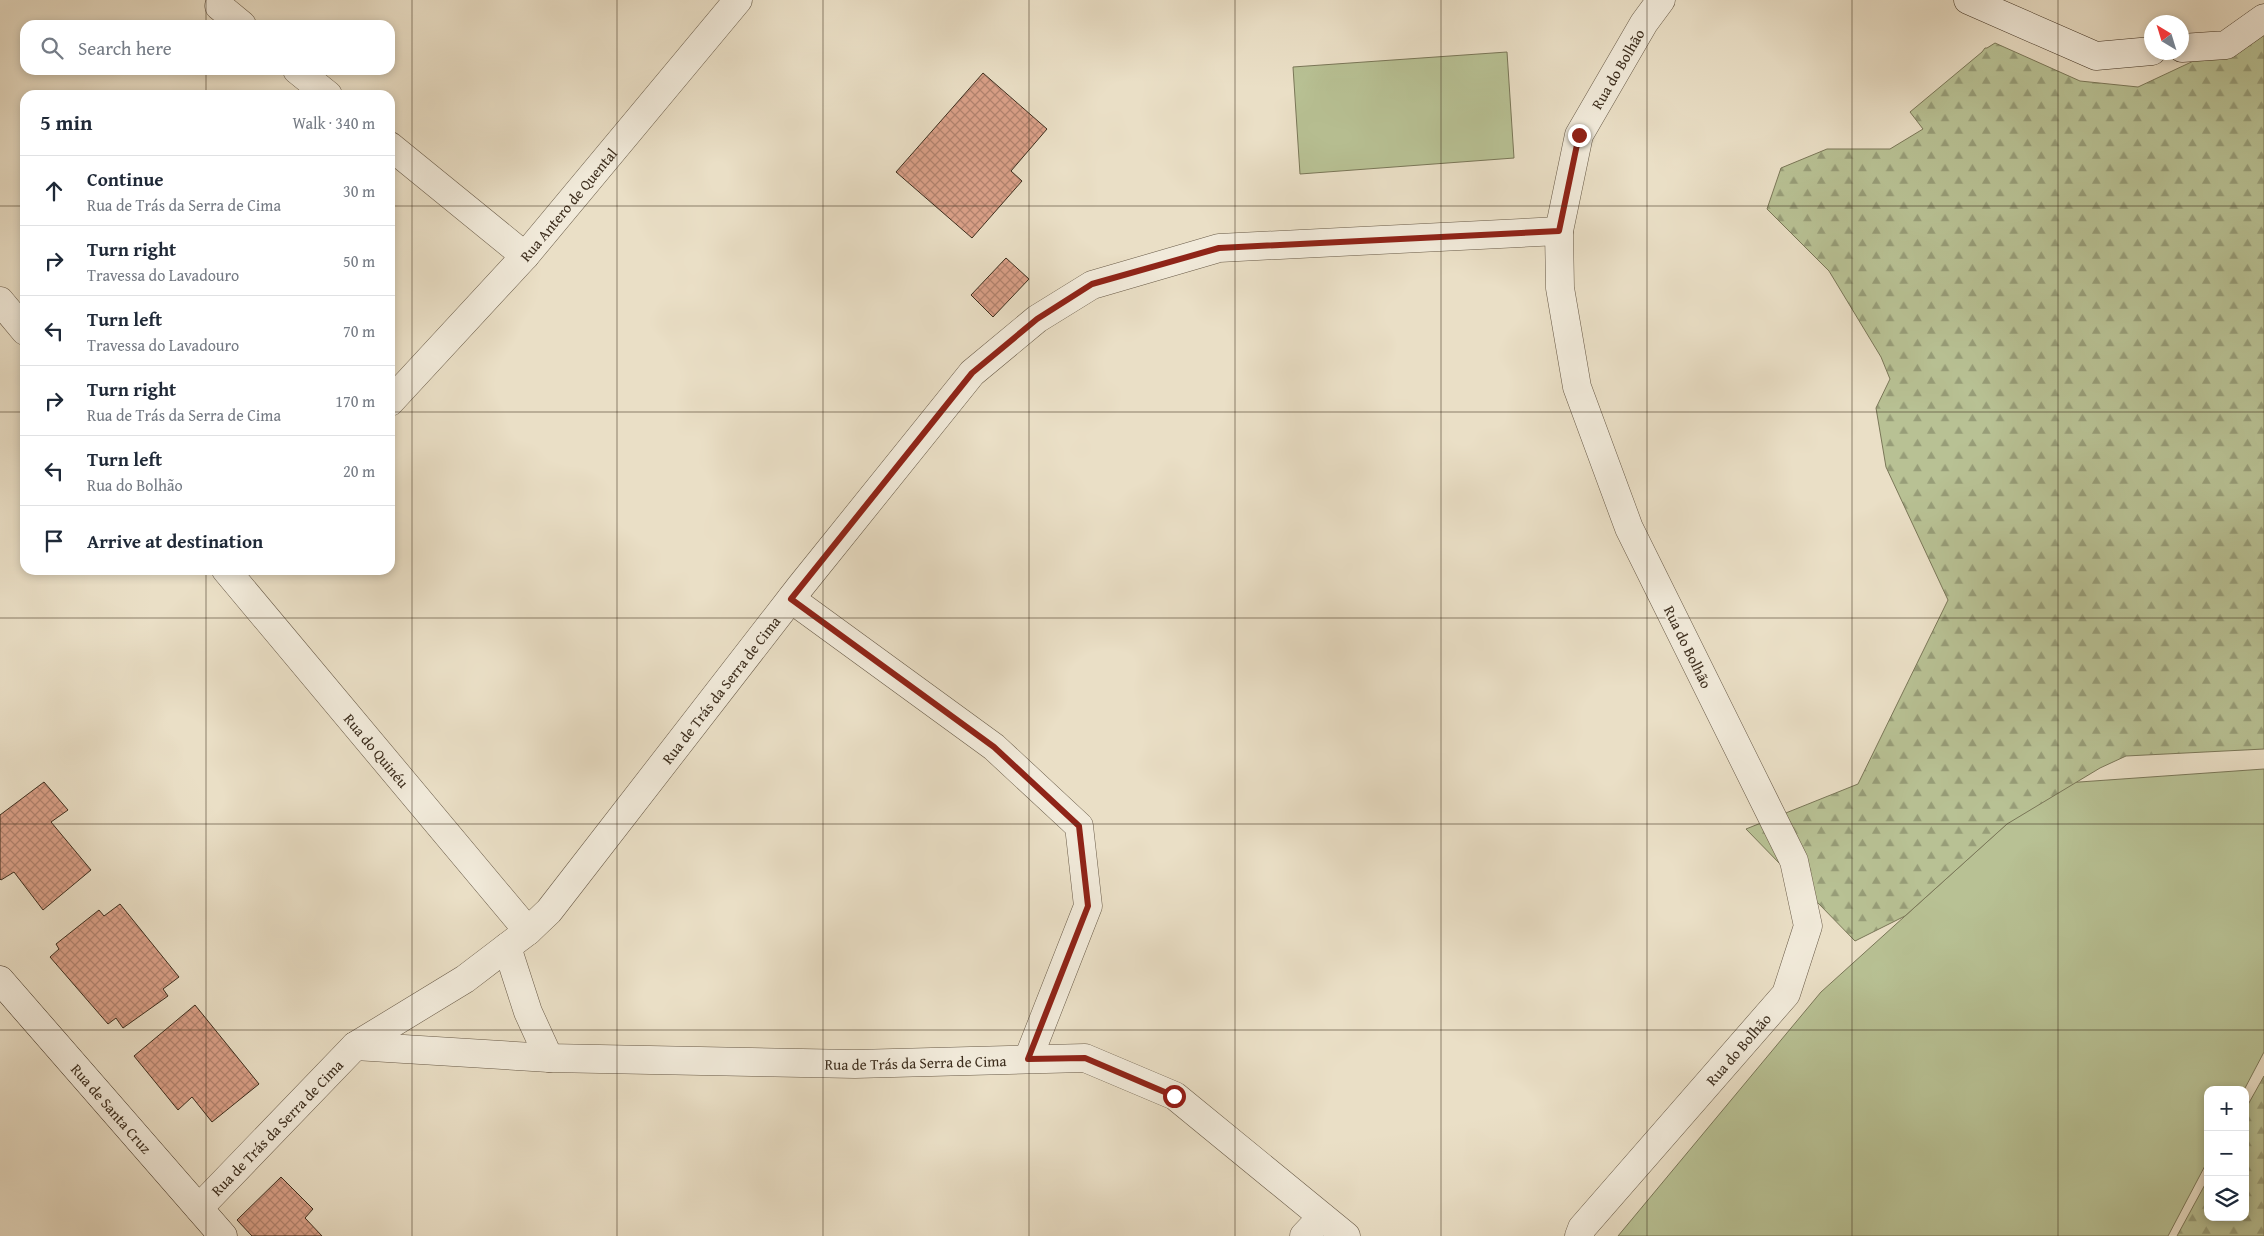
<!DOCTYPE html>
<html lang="en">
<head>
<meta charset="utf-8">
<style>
  body { margin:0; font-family:"Gentium Book Plus",serif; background:#f2f2f3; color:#1f2937 }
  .controls { position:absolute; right:15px; bottom:15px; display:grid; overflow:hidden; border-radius:10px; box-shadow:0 2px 8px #0003 }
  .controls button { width:45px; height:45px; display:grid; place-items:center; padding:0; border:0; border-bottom:1px solid #e0e1e3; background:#fff; color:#1f2937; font:25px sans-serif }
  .compass { position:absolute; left:2144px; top:15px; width:45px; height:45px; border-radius:50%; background:#fff; box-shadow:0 2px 8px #0003; rotate:322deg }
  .stop { position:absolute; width:15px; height:15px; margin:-11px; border:4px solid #8f2418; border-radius:50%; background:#fff }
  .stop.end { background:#8f2418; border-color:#fff; box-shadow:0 1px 5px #0008 }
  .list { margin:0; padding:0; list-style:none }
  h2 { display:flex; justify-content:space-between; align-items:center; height:65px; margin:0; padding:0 20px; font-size:21px }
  h2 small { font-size:16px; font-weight:400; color:#747a83 }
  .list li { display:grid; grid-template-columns:32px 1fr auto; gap:15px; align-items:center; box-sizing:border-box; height:70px; padding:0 20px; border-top:1px solid #e0e1e3 }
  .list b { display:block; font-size:19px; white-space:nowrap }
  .list p { margin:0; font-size:16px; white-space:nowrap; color:#747a83 }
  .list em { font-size:16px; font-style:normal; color:#747a83 }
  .icon { flex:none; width:28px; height:28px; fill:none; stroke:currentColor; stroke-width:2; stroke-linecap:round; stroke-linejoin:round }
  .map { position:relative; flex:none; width:2264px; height:1236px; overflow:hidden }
  .search { position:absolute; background:#fff; box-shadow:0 2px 8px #0003; left:20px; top:20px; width:375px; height:55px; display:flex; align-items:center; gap:12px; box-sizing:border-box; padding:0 18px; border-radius:15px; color:#747a83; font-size:19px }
  .panel { position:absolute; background:#fff; box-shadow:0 2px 8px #0003; left:20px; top:90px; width:375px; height:485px; border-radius:15px }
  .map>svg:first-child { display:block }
  .green { fill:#b8c194; stroke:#7a7758 }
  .forest { fill:url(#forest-firs); stroke:#7a7758 }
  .building { fill:url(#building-cross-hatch); stroke:#3c2d1d }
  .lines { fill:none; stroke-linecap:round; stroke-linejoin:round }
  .street-casing { stroke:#685a47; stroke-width:29 }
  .secondary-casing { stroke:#3c2d1d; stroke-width:29 }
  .street { stroke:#f1eada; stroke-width:28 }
  .secondary { stroke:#f1eada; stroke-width:28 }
  .route { stroke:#8f2418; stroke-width:6 }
  .grid { fill:none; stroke:#3c2d1d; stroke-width:1; stroke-opacity:0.55 }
  .labels { text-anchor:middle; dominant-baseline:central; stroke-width:4.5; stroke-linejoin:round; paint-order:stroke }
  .street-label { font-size:15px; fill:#3c2d1d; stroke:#f1eada }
</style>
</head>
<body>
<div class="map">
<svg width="2264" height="1236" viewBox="0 0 2264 1236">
  <defs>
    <pattern id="forest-firs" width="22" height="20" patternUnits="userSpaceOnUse" patternTransform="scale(1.25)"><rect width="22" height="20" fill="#b8c194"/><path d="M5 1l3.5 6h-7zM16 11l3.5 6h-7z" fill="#979d78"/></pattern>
    <pattern id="building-cross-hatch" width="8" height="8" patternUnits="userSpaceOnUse" patternTransform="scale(1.25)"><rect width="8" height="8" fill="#daa088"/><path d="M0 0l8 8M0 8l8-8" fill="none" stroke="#b2836f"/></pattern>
  </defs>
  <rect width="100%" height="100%" fill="#eadfc6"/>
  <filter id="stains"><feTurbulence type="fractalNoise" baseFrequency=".004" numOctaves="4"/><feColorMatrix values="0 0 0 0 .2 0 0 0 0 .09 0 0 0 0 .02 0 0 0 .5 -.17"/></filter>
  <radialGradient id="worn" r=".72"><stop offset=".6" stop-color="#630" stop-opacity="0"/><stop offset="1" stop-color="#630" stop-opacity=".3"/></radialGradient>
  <!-- green -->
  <path class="green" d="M1507 52 1514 158 1300 174 1293 67Z
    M2264 769V1052L2244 1090H2208V1160L2168 1236H1618L1821 992 2051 784Z"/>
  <!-- forest -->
  <path class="forest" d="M2264 28V749L2126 756 2100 768 2007 824 1905 916 1855 941 1746 829 1858 784 1948 600 1886 467 1876 408 1890 379 1881 357 1829 271 1767 209 1781 168 1827 149H1890L1923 129 1910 112 1982 52 1985 48H1987L1995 43 2080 81 2138 87Z
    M2264 1076V1236H2177L2208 1179V1217H2245V1110Z"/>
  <!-- building -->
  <path class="building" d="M983 73 1047 129 1011 171 1022 181 972 238 896 172Z
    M1006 258 1029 279 993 317 971 295Z
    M44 782 68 810 51 822 91 870 43 910 14 872 1 880 0 879V815Z
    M120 904 179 977 163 989 168 996 123 1028 116 1018 108 1024 50 957 59 949 56 944 99 910 104 916Z
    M195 1005 259 1084 212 1122 192 1097 178 1110 134 1056Z
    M281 1177 313 1209 305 1218 322 1236H252L237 1220Z"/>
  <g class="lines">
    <!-- street casing -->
    <g class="street-casing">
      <g id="street">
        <path d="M219 6 242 25"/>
        <path d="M297 70 328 95"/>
        <path d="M390 146 525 256"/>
        <path d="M0 301 25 331"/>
        <path id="s1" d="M390 402 525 256 738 0"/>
        <path id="s2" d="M226 570 528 931"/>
        <path d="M791 599 994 747 1079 826 1088 906 1028 1059"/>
        <path d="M507 947 528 1012 549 1058"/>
        <path id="s3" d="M355 1046 549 1058 855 1064 1085 1058 1175 1096 1346 1236"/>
        <path id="s4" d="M199 1208 355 1046 465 979 528 931 549 911 800 587 972 373 1037 319 1092 285 1219 248 1559 231"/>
        <path d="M1304 1236 1322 1217"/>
        <path id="s5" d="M1579 1236 1582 1228 1786 994 1808 926 1794 861 1629 528 1577 387 1560 288 1559 231 1579 135 1644 23 1661 0"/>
      </g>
    </g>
    <!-- secondary casing -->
    <g class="secondary-casing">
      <g id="secondary">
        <path d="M1968 0 2096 56 2152 51"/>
        <path d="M2182 48 2226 45 2264 18"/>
        <path id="s6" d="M0 980 223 1236"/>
      </g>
    </g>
    <!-- street -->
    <use href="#street" class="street"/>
    <!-- secondary -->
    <use href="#secondary" class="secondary"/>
  </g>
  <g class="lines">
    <!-- route -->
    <path class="route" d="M1174 1096 1085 1058 1028 1059 1088 906 1079 826 994 747 791 599 972 373 1037 319 1092 284 1219 248 1559 231 1579 135"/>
  </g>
  <!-- grid -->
  <path class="grid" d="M206 0V25M412 0V1236M617 0V1236M823 0V1236M1029 0V1236M1235 0V1236M1441 0V1236M1647 0V1236M1852 0V1236M2058 0V1236M206 70V95M0 206H25M390 206H2264M0 412H25M390 412H2264M206 570V1236M0 618H2264M0 824H2264M0 1030H2264"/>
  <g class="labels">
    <!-- street labels -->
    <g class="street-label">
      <text stroke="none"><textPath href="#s5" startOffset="1311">Rua do Bolhão</textPath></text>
      <text stroke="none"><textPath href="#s1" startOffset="266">Rua Antero de Quental</textPath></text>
      <text transform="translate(1688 647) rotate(64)">Rua do Bolhão</text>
      <text stroke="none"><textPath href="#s4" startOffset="742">Rua de Trás da Serra de Cima</textPath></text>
      <text stroke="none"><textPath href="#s2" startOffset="235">Rua do Quinéu</textPath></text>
      <text stroke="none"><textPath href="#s5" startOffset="246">Rua do Bolhão</textPath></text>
      <text stroke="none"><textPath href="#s3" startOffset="561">Rua de Trás da Serra de Cima</textPath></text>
      <text stroke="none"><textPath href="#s6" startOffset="170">Rua de Santa Cruz</textPath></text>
      <text stroke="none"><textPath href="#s4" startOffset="112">Rua de Trás da Serra de Cima</textPath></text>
    </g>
  </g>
  <rect width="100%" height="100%" filter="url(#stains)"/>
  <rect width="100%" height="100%" fill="url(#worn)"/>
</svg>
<div class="controls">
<button>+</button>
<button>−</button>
<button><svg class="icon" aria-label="layers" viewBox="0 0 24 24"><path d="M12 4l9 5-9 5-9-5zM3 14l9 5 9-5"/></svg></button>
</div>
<svg class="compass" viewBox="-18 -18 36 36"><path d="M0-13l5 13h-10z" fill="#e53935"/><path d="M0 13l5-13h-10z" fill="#747a83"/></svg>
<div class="stop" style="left:1174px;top:1096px"></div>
<div class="stop end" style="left:1579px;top:135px"></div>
<div class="search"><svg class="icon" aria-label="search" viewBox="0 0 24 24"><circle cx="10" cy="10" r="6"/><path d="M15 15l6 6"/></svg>Search here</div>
<section class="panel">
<h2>5 min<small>Walk · 340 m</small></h2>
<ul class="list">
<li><svg class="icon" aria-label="ahead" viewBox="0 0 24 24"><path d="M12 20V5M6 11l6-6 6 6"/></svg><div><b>Continue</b><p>Rua de Trás da Serra de Cima</p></div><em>30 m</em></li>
<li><svg class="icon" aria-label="right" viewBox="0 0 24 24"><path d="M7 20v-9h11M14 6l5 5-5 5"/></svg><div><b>Turn right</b><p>Travessa do Lavadouro</p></div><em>50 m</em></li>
<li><svg class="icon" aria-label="left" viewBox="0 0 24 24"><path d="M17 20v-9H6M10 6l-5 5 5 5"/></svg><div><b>Turn left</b><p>Travessa do Lavadouro</p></div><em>70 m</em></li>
<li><svg class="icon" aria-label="right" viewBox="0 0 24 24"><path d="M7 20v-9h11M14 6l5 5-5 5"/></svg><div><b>Turn right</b><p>Rua de Trás da Serra de Cima</p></div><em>170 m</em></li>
<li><svg class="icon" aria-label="left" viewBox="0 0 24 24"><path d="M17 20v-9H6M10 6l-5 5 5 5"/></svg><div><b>Turn left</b><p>Rua do Bolhão</p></div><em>20 m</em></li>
<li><svg class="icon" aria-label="arrive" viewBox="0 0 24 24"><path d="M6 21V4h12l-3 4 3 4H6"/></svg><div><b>Arrive at destination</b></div></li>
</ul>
</section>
</div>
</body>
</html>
